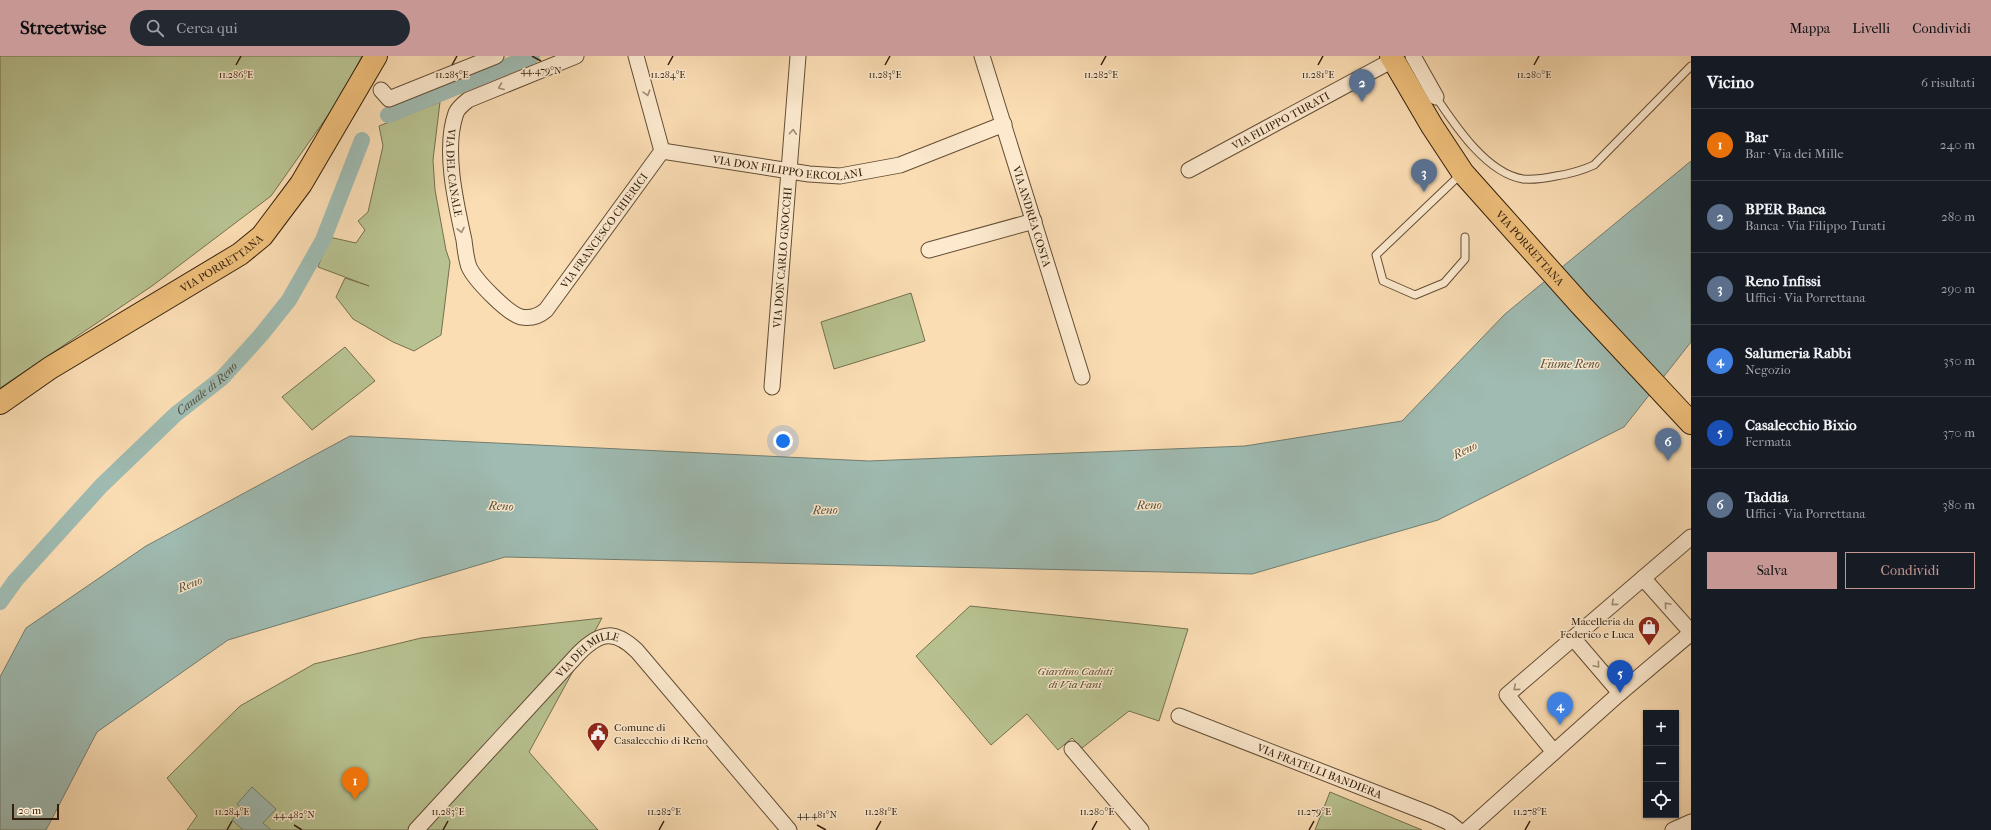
<!DOCTYPE html>
<html lang="it">
<head>
<meta charset="utf-8">
<style>
  body { margin:0; font-family:"IM FELL French Canon",serif; background:#242831; color:#f1f3f6 }
  .controls { position:absolute; right:12px; bottom:12px; display:grid; overflow:hidden; border-radius:0px; box-shadow:0 1px 3px #0004 }
  .controls button { width:36px; height:36px; display:grid; place-items:center; padding:0; border:0; border-bottom:1px solid #363941; background:#171b24; color:#f1f3f6; font:20px sans-serif }
  .scale { position:absolute; left:12px; bottom:10px; width:47px; box-sizing:border-box; padding-left:4px; border:2px solid #321f0b; border-top:0; font-size:11px; line-height:14px; white-space:nowrap; color:#321f0b; -webkit-text-stroke:3px #fce9ce; paint-order:stroke }
  .you { position:absolute; left:783px; top:385px; width:14px; height:14px; margin:-10px; border:3px solid #fff; border-radius:50%; background:#1a73e8; box-shadow:0 0 0 6px #1a73e833 }
  .badge { display:grid; place-items:center; width:26px; height:26px; border-radius:50%; background:#c59692; color:#fff; font-size:13px; font-weight:700 }
  .pin { position:absolute; translate:-50% -33px; filter:drop-shadow(0 1px 2px #0008) }
  .pin::after { content:''; position:absolute; top:21px; width:14px; height:12px; background:inherit; clip-path:polygon(0 0,100% 0,50% 100%) }
  .list { margin:0; padding:0; list-style:none }
  h2 { display:flex; justify-content:space-between; align-items:center; height:52px; margin:0; padding:0 16px; font-size:17px }
  h2 small { font-size:13px; font-weight:400; color:#9ea1a6 }
  .list li { display:grid; grid-template-columns:26px 1fr auto; gap:12px; align-items:center; box-sizing:border-box; height:72px; padding:0 16px; border-top:1px solid #363941 }
  .list b { display:block; font-size:15px; white-space:nowrap }
  .list p { margin:0; font-size:13px; white-space:nowrap; color:#9ea1a6 }
  .list em { font-size:13px; font-style:normal; color:#9ea1a6 }
  .actions { display:flex; gap:8px; padding:12px 16px }
  .actions a { flex:1; padding:9px 0; border:1px solid #c59692; border-radius:0px; text-align:center; font-size:14px; color:#c59692 }
  .actions .main { background:#c59692; color:#111 }
  .icon { flex:none; width:22px; height:22px; fill:none; stroke:currentColor; stroke-width:2; stroke-linecap:round; stroke-linejoin:round }
  .map { position:relative; flex:none; width:1691px; height:774px; overflow:hidden }
  header { display:flex; align-items:center; gap:24px; box-sizing:border-box; height:56px; padding:0 20px; background:#c59692; color:#111 }
  header strong { font-size:19px }
  nav { display:flex; gap:22px; margin-inline-start:auto; font-size:14px }
  .search { width:280px; height:36px; background:#242831; display:flex; align-items:center; gap:10px; box-sizing:border-box; padding:0 14px; border-radius:22px; color:#9ea1a6; font-size:15px }
  main { display:flex }
  aside { flex:1; background:#171b24 }
  .map>svg:first-child { display:block }
  .green { fill:#b8c291; stroke:#75704e }
  .water { fill:#9fbbb2; stroke:#737d6f }
  .lines { fill:none; stroke-linecap:round; stroke-linejoin:round }
  .canal { stroke:#9fbbb2; stroke-width:16 }
  .service-casing { stroke:#644e35; stroke-width:9 }
  .minor-casing { stroke:#644e35; stroke-width:17 }
  .primary-casing { stroke:#321f0b; stroke-width:24 }
  .service { stroke:#fce9ce; stroke-width:7 }
  .minor { stroke:#fce9ce; stroke-width:15 }
  .primary { stroke:#eebe7a; stroke-width:22 }
  .oneway { stroke:#a18e76 }
  .ticks { fill:none; stroke:#321f0b; stroke-width:1.5 }
  .labels { text-anchor:middle; dominant-baseline:central; stroke-width:3; stroke-linejoin:round; paint-order:stroke }
  .street-label { font-size:11px; fill:#321f0b; stroke:#fce9ce }
  .poi-label { font-size:11px; fill:#321f0b; stroke:#fce9ce; text-anchor:end }
  .park-label { font-size:11px; font-style:italic; fill:#5a5033; stroke:#fce9ce }
  .water-label { font-size:12px; font-style:italic; fill:#534e3d; stroke:#fce9ce }
  .ticks-label { font-size:10px; text-anchor:middle; fill:#321f0b; stroke:#fce9ce; stroke-width:3; stroke-linejoin:round; paint-order:stroke }
</style>
</head>
<body>
<header>
<strong>Streetwise</strong>
<div class="search"><svg class="icon" aria-label="search" viewBox="0 0 24 24"><circle cx="10" cy="10" r="6"/><path d="M15 15l6 6"/></svg>Cerca qui</div>
<nav><a>Mappa</a><a>Livelli</a><a>Condividi</a></nav>
</header>
<main>
<div class="map">
<svg width="1691" height="774" viewBox="0 0 1691 774">
  <rect width="100%" height="100%" fill="#fbddb4"/>
  <filter id="stains"><feTurbulence type="fractalNoise" baseFrequency=".005" numOctaves="4"/><feColorMatrix values="0 0 0 0 .2 0 0 0 0 .09 0 0 0 0 .02 0 0 0 .5 -.17"/></filter>
  <radialGradient id="worn" r=".72"><stop offset=".6" stop-color="#630" stop-opacity="0"/><stop offset="1" stop-color="#630" stop-opacity=".3"/></radialGradient>
  <!-- green -->
  <path class="green" d="M0 0H362L341 41 271 140 152 230 0 332Z
    M440 46 433 104 435 134 446 194 450 206 441 279 414 295 393 286 353 263 336 241 345 222 369 230 318 211 329 181 356 187 365 174 358 165 368 156 383 90 379 70Z
    M911 237 925 285 834 313 821 266Z
    M345 291 375 325 312 374 282 341Z
    M970 550 1188 573 1159 665 1129 655 1082 692 1072 682 1058 694 1027 658 991 689 916 600Z
    M602 562 529 696 598 774H187L197 760 167 722 240 650 314 608 421 582Z
    M1330 736 1422 774H1315Z"/>
  <!-- water -->
  <path class="water" d="M1691 105V286L1624 371 1438 464 1252 518 505 501 228 584 97 676 46 774H0V621L26 572 146 490 350 380 869 405 1245 390 1402 365 1505 258Z
    M252 731 276 753 263 767 271 774H243L232 764 242 753 237 748Z"/>
  <g class="lines">
    <!-- canal -->
    <g class="canal">
      <path d="M388 59 532 0"/>
      <path id="s1" d="M0 546 15 525 101 430 176 358 222 322 261 279 289 244 323 184 362 84"/>
    </g>
    <!-- service casing -->
    <g class="service-casing">
      <path id="service" d="M1436 41C1455 69 1486 117 1523 123 1533 124 1546 122 1556 120 1569 118 1581 115 1594 109L1691 10
        M1461 118 1376 199 1383 225 1415 239 1444 227 1465 203V181"/>
    </g>
    <!-- minor casing -->
    <g class="minor-casing">
      <g id="minor">
        <path id="s2" d="M576 0 468 44C463 48 458 52 456 57 443 93 456 148 464 184 465 192 466 203 469 211 475 224 507 257 521 261 531 263 539 260 546 254L662 95"/>
        <path d="M636 0 662 95"/>
        <path id="s3" d="M982 0 1082 321"/>
        <path d="M1413 0 1436 41"/>
        <path d="M381 34 389 43 496 0"/>
        <path id="s4" d="M662 95 809 118 840 120 900 109 1004 68"/>
        <path id="s5" d="M1189 114 1393 4"/>
        <path d="M929 194 1034 165"/>
        <path id="s6" d="M772 331 798 0"/>
        <path d="M1643 522 1691 576"/>
        <path d="M1573 582 1620 637"/>
        <path id="s7" d="M1179 660 1430 758 1448 766 1458 774"/>
        <path d="M1072 693 1141 774"/>
        <path d="M1554 696 1507 639 1691 481"/>
        <path id="s8" d="M416 774 579 597C601 575 615 574 637 595L789 774"/>
        <path d="M1467 774 1620 637 1691 577"/>
        <path d="M1673 774 1691 766"/>
      </g>
    </g>
    <!-- primary casing -->
    <g class="primary-casing">
      <g id="primary">
        <path id="s9" d="M1391 0 1432 70 1463 117 1580 248 1691 367"/>
        <path id="s10" d="M0 347 50 312 240 198 262 180 301 128 376 0"/>
      </g>
    </g>
    <!-- service -->
    <use href="#service" class="service"/>
    <!-- minor -->
    <use href="#minor" class="minor"/>
    <!-- primary -->
    <use href="#primary" class="primary"/>
  </g>
  <!-- one-way arrows -->
  <defs><path id="oneway-chevron" d="M-2-3.5L2.5 0L-2 3.5" fill="none" stroke-width="1.6" stroke-linecap="round" stroke-linejoin="round"/></defs>
  <g class="oneway">
    <use href="#oneway-chevron" transform="translate(501 31) rotate(158)"/>
    <use href="#oneway-chevron" transform="translate(647 37) rotate(74)"/>
    <use href="#oneway-chevron" transform="translate(793 76) rotate(-86)"/>
    <use href="#oneway-chevron" transform="translate(461 174) rotate(78)"/>
    <use href="#oneway-chevron" transform="translate(1614 547) rotate(139)"/>
    <use href="#oneway-chevron" transform="translate(1667 549) rotate(-131)"/>
    <use href="#oneway-chevron" transform="translate(1597 609) rotate(50)"/>
    <use href="#oneway-chevron" transform="translate(1516 632) rotate(139)"/>
  </g>
  <!-- ticks -->
  <path class="ticks" d="M532 0 541 5M236 9 241 0M452 9 457 0M668 9 673 0M885 9 890 0M1101 9 1106 0M1318 9 1323 0M1534 9 1539 0M294 769 302 774M817 769 826 774M227 774 232 765M443 774 448 765M659 774 664 765M876 774 881 765M1092 774 1097 765M1309 774 1314 765M1525 774 1530 765"/>
  <!-- icons -->
  <defs>
    <g id="shop-pin" transform="scale(1.15)"><path d="M0 17L-7.5 6A9.5 9.5 0 1 1 7.5 6Z" fill="#8f2418" stroke="#fce9ce"/><path d="M-5-2.5h2.3a2.7 3.5 0 0 1 5.4 0H5L5.5 6h-11ZM-1.5-2.5h3a1.5 2.3 0 0 0-3 0Z" fill="#fff"/></g>
    <g id="civic-pin" transform="scale(1.15)"><path d="M0 17L-7.5 6A9.5 9.5 0 1 1 7.5 6Z" fill="#8f2418" stroke="#fce9ce"/><path d="M-.6-6.5H3V-4.5H.6V-3L4-1V1h2V6H-6V1h2V-1L-.6-3ZM-1.2 2.5V6h2.4V2.5Z" fill="#fff"/></g>
  </defs>
  <g fill-rule="evenodd">
    <use href="#shop-pin" x="1649" y="571"/>
    <use href="#civic-pin" x="598" y="677"/>
  </g>
  <g class="labels">
    <!-- street labels -->
    <g class="street-label">
      <text stroke="none"><textPath href="#s5" startOffset="104">VIA FILIPPO TURATI</textPath></text>
      <text stroke="none"><textPath href="#s4" startOffset="127">VIA DON FILIPPO ERCOLANI</textPath></text>
      <text stroke="none"><textPath href="#s2" startOffset="195">VIA DEL CANALE</textPath></text>
      <text stroke="none"><textPath href="#s3" startOffset="168">VIA ANDREA COSTA</textPath></text>
      <text stroke="none"><textPath href="#s2" startOffset="489">VIA FRANCESCO CHIERICI</textPath></text>
      <text stroke="none"><textPath href="#s9" startOffset="238">VIA PORRETTANA</textPath></text>
      <text stroke="none"><textPath href="#s6" startOffset="130">VIA DON CARLO GNOCCHI</textPath></text>
      <text stroke="none"><textPath href="#s10" startOffset="262">VIA PORRETTANA</textPath></text>
      <text stroke="none"><textPath href="#s8" startOffset="248">VIA DEI MILLE</textPath></text>
      <text stroke="none"><textPath href="#s7" startOffset="151">VIA FRATELLI BANDIERA</textPath></text>
    </g>
    <!-- poi labels -->
    <g class="poi-label">
      <text x="1634" y="565">Macelleria da<tspan x="1634" dy="13">Federico e Luca</tspan></text>
      <text x="614" y="671" text-anchor="start">Comune di<tspan x="614" dy="13">Casalecchio di Reno</tspan></text>
    </g>
    <!-- park labels -->
    <g class="park-label">
      <text x="1075" y="615">Giardino Caduti<tspan x="1075" dy="13">di Via Fani</tspan></text>
    </g>
    <!-- water labels -->
    <g class="water-label">
      <text x="1570" y="308">Fiume Reno</text>
      <text stroke="none"><textPath href="#s1" startOffset="298">Canale di Reno</textPath></text>
      <text transform="translate(1465 394) rotate(-26)">Reno</text>
      <text transform="translate(1149 449) rotate(-1)">Reno</text>
      <text transform="translate(501 450) rotate(2)">Reno</text>
      <text transform="translate(825 454) rotate(-1)">Reno</text>
      <text transform="translate(190 528) rotate(-22)">Reno</text>
    </g>
  </g>
  <g class="ticks-label">
    <text x="541" y="18">44.479°N</text>
    <text x="236" y="22">11.286°E</text>
    <text x="452" y="22">11.285°E</text>
    <text x="668" y="22">11.284°E</text>
    <text x="885" y="22">11.283°E</text>
    <text x="1101" y="22">11.282°E</text>
    <text x="1318" y="22">11.281°E</text>
    <text x="1534" y="22">11.280°E</text>
    <text x="232" y="759">11.284°E</text>
    <text x="448" y="759">11.283°E</text>
    <text x="664" y="759">11.282°E</text>
    <text x="881" y="759">11.281°E</text>
    <text x="1097" y="759">11.280°E</text>
    <text x="1314" y="759">11.279°E</text>
    <text x="1530" y="759">11.278°E</text>
    <text x="294" y="762">44.482°N</text>
    <text x="817" y="762">44.481°N</text>
  </g>
  <rect width="100%" height="100%" filter="url(#stains)"/>
  <rect width="100%" height="100%" fill="url(#worn)"/>
</svg>
<div class="controls">
<button>+</button>
<button>−</button>
<button><svg class="icon" aria-label="locate" viewBox="0 0 24 24"><circle cx="12" cy="12" r="6"/><path d="M12 2v4M12 18v4M2 12h4M18 12h4"/></svg></button>
</div>
<div class="scale">20 m</div>
<div class="you"></div>
<div class="pin badge" style="left:355px;top:744px;background:#e8710a">1</div>
<div class="pin badge" style="left:1362px;top:46px;background:#5c6f8a">2</div>
<div class="pin badge" style="left:1424px;top:136px;background:#5c6f8a">3</div>
<div class="pin badge" style="left:1560px;top:669px;background:#3f7fe0">4</div>
<div class="pin badge" style="left:1620px;top:637px;background:#1a4fb4">5</div>
<div class="pin badge" style="left:1668px;top:405px;background:#5c6f8a">6</div>
</div>
<aside>
<h2>Vicino<small>6 risultati</small></h2>
<ul class="list">
<li><span class="badge" style="background:#e8710a">1</span><div><b>Bar</b><p>Bar · Via dei Mille</p></div><em>240 m</em></li>
<li><span class="badge" style="background:#5c6f8a">2</span><div><b>BPER Banca</b><p>Banca · Via Filippo Turati</p></div><em>280 m</em></li>
<li><span class="badge" style="background:#5c6f8a">3</span><div><b>Reno Infissi</b><p>Uffici · Via Porrettana</p></div><em>290 m</em></li>
<li><span class="badge" style="background:#3f7fe0">4</span><div><b>Salumeria Rabbi</b><p>Negozio</p></div><em>350 m</em></li>
<li><span class="badge" style="background:#1a4fb4">5</span><div><b>Casalecchio Bixio</b><p>Fermata</p></div><em>370 m</em></li>
<li><span class="badge" style="background:#5c6f8a">6</span><div><b>Taddia</b><p>Uffici · Via Porrettana</p></div><em>380 m</em></li>
</ul>
<div class="actions"><a class="main">Salva</a><a>Condividi</a></div>
</aside>
</main>
</body>
</html>
